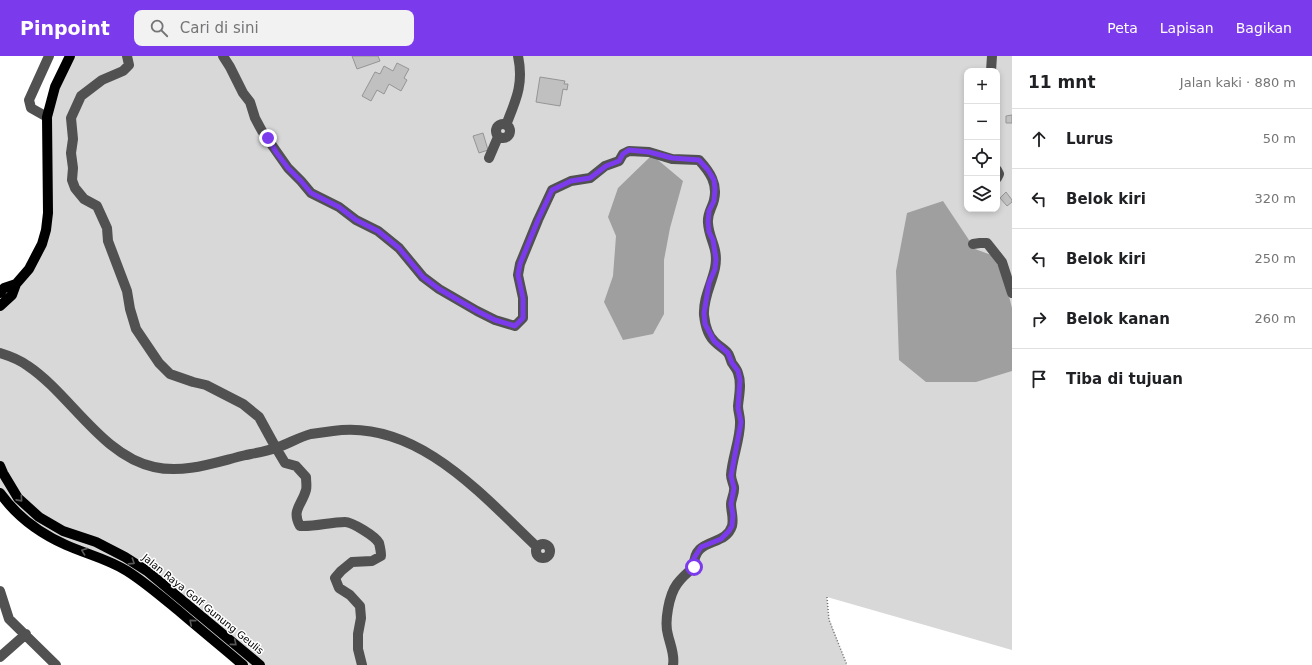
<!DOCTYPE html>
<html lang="id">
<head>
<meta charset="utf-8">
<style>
  body { margin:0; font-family:"DejaVu Sans",sans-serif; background:#f2f2f2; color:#202124 }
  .controls { position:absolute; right:12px; top:12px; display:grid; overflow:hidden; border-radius:8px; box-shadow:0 2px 6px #0003 }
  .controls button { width:36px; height:36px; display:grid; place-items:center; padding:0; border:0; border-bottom:1px solid #e0e0e0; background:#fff; color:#202124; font:20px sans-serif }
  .stop { position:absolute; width:12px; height:12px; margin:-9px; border:3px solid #7c3aed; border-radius:50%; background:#fff }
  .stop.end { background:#7c3aed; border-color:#fff; box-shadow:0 1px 4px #0008 }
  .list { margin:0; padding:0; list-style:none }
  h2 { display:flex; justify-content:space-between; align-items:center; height:52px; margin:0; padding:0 16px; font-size:17px }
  h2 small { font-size:13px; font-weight:400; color:#757577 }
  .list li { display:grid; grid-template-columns:26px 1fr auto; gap:12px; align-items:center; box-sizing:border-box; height:60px; padding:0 16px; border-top:1px solid #e0e0e0 }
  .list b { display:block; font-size:15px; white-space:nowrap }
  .list em { font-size:13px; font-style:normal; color:#757577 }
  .icon { flex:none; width:22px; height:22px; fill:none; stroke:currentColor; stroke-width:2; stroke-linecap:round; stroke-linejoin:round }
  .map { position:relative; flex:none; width:1012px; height:609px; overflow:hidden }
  header { display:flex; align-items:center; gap:24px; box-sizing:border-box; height:56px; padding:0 20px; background:#7c3aed; color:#fff }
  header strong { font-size:19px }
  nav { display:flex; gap:22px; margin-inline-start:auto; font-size:14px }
  .search { width:280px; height:36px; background:#f2f2f2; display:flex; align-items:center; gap:10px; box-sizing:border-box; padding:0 14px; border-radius:8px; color:#757577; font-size:15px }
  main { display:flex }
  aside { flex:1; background:#fff }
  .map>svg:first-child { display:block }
  .green { fill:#d8d8d8; fill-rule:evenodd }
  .water { fill:#9f9f9f }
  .building { fill:#c0c0c0; stroke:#959595 }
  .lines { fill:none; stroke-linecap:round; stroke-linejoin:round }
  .path { stroke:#737373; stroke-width:1.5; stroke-dasharray:1 2; stroke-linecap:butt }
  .minor { stroke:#515151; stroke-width:10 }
  .major { stroke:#000; stroke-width:10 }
  .oneway { stroke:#595959 }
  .route { stroke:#7c3aed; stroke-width:5 }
  .labels { text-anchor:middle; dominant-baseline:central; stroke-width:3; stroke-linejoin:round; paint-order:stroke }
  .street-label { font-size:10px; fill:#000; stroke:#fff }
</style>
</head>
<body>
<header>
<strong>Pinpoint</strong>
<div class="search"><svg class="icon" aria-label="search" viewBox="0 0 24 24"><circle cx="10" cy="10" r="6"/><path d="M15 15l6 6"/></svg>Cari di sini</div>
<nav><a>Peta</a><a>Lapisan</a><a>Bagikan</a></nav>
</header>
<main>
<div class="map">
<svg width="1012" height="609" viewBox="0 0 1012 609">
  <rect width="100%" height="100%" fill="#fff"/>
  <!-- green -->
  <path class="green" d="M70 0H1012V594L827 541 829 562 847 609H243L149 531 46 479 0 437V236L16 228 42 188 47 61ZM967 15H997V153H967Z"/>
  <!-- water -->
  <path class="water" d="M652 99 683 125 670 172 664 204V258L653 278 623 284 604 246 613 220 616 180 608 161 618 132Z
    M943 145 975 193 994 200 1000 205 1012 252V315L976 326H926L899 304 896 215 907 157Z"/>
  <!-- building -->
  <path class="building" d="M352 0H378L380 5 357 13Z
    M397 7 409 13 404 22 407 24 401 35 389 28 384 38 377 34 371 45 362 40 375 16 380 18 384 10 393 15Z
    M540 21 565 25 564 28H568L567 34 563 33 560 50 536 46Z
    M1012 59V67H1006V60Z
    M483 77 488 94 479 97 473 80Z
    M1006 136 1012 144V146L1007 150 1000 142Z"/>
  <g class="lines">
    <!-- path -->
    <path class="path" d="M827 541 829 564 847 609"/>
    <!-- minor -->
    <path class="minor" d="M127 0 129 9 123 15 102 24 81 40 71 62 73 83 71 97 73 112 72 124 75 132 84 143 97 150 107 172 108 185 127 235 130 253 136 273 159 307 170 318 193 326 206 329 243 348 259 361 276 392 285 407 296 410 306 421C306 425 307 431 306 434 302 449 291 454 300 470 315 471 330 466 345 466 352 466 375 480 379 487 380 491 381 496 381 500L372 505 352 506 341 515 335 522 339 532 350 539 360 550 361 562 358 578V593L362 609
      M223 0 230 11 243 37 250 46 255 62 262 75 288 112 301 125 311 137 339 151 356 164 378 175 399 192 423 221 439 233 477 255 495 264 515 270 523 262V242L518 219 520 208 538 164 552 134 571 125 590 122 605 110 619 105 623 98 629 95 649 96 672 103 699 104C710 116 718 128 714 144 712 153 707 157 708 167 709 184 719 192 715 212 712 227 703 242 704 259 705 268 708 280 715 286 719 290 723 292 727 296 730 299 730 303 732 307 734 310 737 313 738 317 742 328 739 339 738 350 738 355 740 360 740 365 741 381 732 402 731 419 731 423 733 427 734 431 735 437 731 443 731 448 731 456 734 462 732 470 725 492 693 480 694 511 688 516 682 521 677 528 669 539 664 566 668 579 670 588 675 599 673 609
      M991 15 992 0
      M47 61 31 52 29 44 49 0
      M496 75a7 7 0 1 1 14 0a7 7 0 1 1-14 0Z
      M506 69C516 44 524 28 518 0
      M489 102 498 81
      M997 114 999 118 997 122
      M973 188 980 187H987L1002 206 1012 237
      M0 297C10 300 20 304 28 310 70 338 102 400 154 411 185 418 216 406 246 399 256 397 267 395 276 392 288 388 299 381 311 378 318 377 326 376 333 375 417 363 482 439 537 491
      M536 495a7 7 0 1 1 14 0a7 7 0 1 1-14 0Z
      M0 535 9 563 56 609
      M0 601 26 578"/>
    <!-- major -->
    <path class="major" d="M0 237 4 232 16 228
      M0 250 12 239 16 228 29 213 42 188 46 174 48 157 47 61 55 31 70 0
      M0 410 3 417 18 442 39 461 63 475 96 486 125 501 147 515 260 609
      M0 437C17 461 39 477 66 489 86 498 108 503 127 515 146 527 163 542 180 556 201 574 222 591 243 609"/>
  </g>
  <!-- one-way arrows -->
  <defs><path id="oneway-chevron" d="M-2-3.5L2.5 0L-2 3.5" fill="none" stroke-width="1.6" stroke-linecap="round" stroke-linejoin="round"/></defs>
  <g class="oneway">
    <use href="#oneway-chevron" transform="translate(20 443) rotate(48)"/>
    <use href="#oneway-chevron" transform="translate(84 495) rotate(-160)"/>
    <use href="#oneway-chevron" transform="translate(132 506) rotate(33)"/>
    <use href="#oneway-chevron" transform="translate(192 566) rotate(-140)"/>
    <use href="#oneway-chevron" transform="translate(234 587) rotate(40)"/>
  </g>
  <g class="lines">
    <!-- route -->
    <path class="route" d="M268 82 276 96 288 112 301 125 311 137 339 151 356 164 378 175 399 192 423 221 439 233 477 255 495 264 515 270 523 262V242L518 219 520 208 538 164 552 134 571 125 590 122 606 110 619 105 623 98 629 94 649 96 672 102 699 104 708 114 714 124 715 133 714 145 709 155 708 166 709 176 713 184 716 203 715 213 709 227 704 257 705 268 714 285 728 297 732 307 738 315 740 324 738 352 741 366 731 420 734 432 731 448 733 459 732 470 729 475 721 483 701 491 694 502V511"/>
  </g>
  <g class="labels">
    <!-- street labels -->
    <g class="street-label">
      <text transform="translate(203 548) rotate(39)">Jalan Raya Golf Gunung Geulis</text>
    </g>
  </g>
</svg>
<div class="controls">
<button>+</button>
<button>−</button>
<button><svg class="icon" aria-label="locate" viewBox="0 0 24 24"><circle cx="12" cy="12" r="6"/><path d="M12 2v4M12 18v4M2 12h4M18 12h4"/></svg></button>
<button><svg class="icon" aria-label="layers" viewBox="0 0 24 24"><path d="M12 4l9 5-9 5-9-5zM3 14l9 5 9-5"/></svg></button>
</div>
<div class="stop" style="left:694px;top:511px"></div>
<div class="stop end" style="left:268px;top:82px"></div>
</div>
<aside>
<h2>11 mnt<small>Jalan kaki · 880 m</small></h2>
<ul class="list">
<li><svg class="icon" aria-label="ahead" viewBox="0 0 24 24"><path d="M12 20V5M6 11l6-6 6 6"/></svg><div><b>Lurus</b></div><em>50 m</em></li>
<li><svg class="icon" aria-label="left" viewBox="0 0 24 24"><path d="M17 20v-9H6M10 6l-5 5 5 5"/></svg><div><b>Belok kiri</b></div><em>320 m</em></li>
<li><svg class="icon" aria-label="left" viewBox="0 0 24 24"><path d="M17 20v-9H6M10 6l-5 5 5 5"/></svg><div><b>Belok kiri</b></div><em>250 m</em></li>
<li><svg class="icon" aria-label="right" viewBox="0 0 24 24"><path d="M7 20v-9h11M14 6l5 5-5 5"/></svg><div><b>Belok kanan</b></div><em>260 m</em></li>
<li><svg class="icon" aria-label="arrive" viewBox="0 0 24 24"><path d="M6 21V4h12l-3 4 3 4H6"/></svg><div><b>Tiba di tujuan</b></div></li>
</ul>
</aside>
</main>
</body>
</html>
